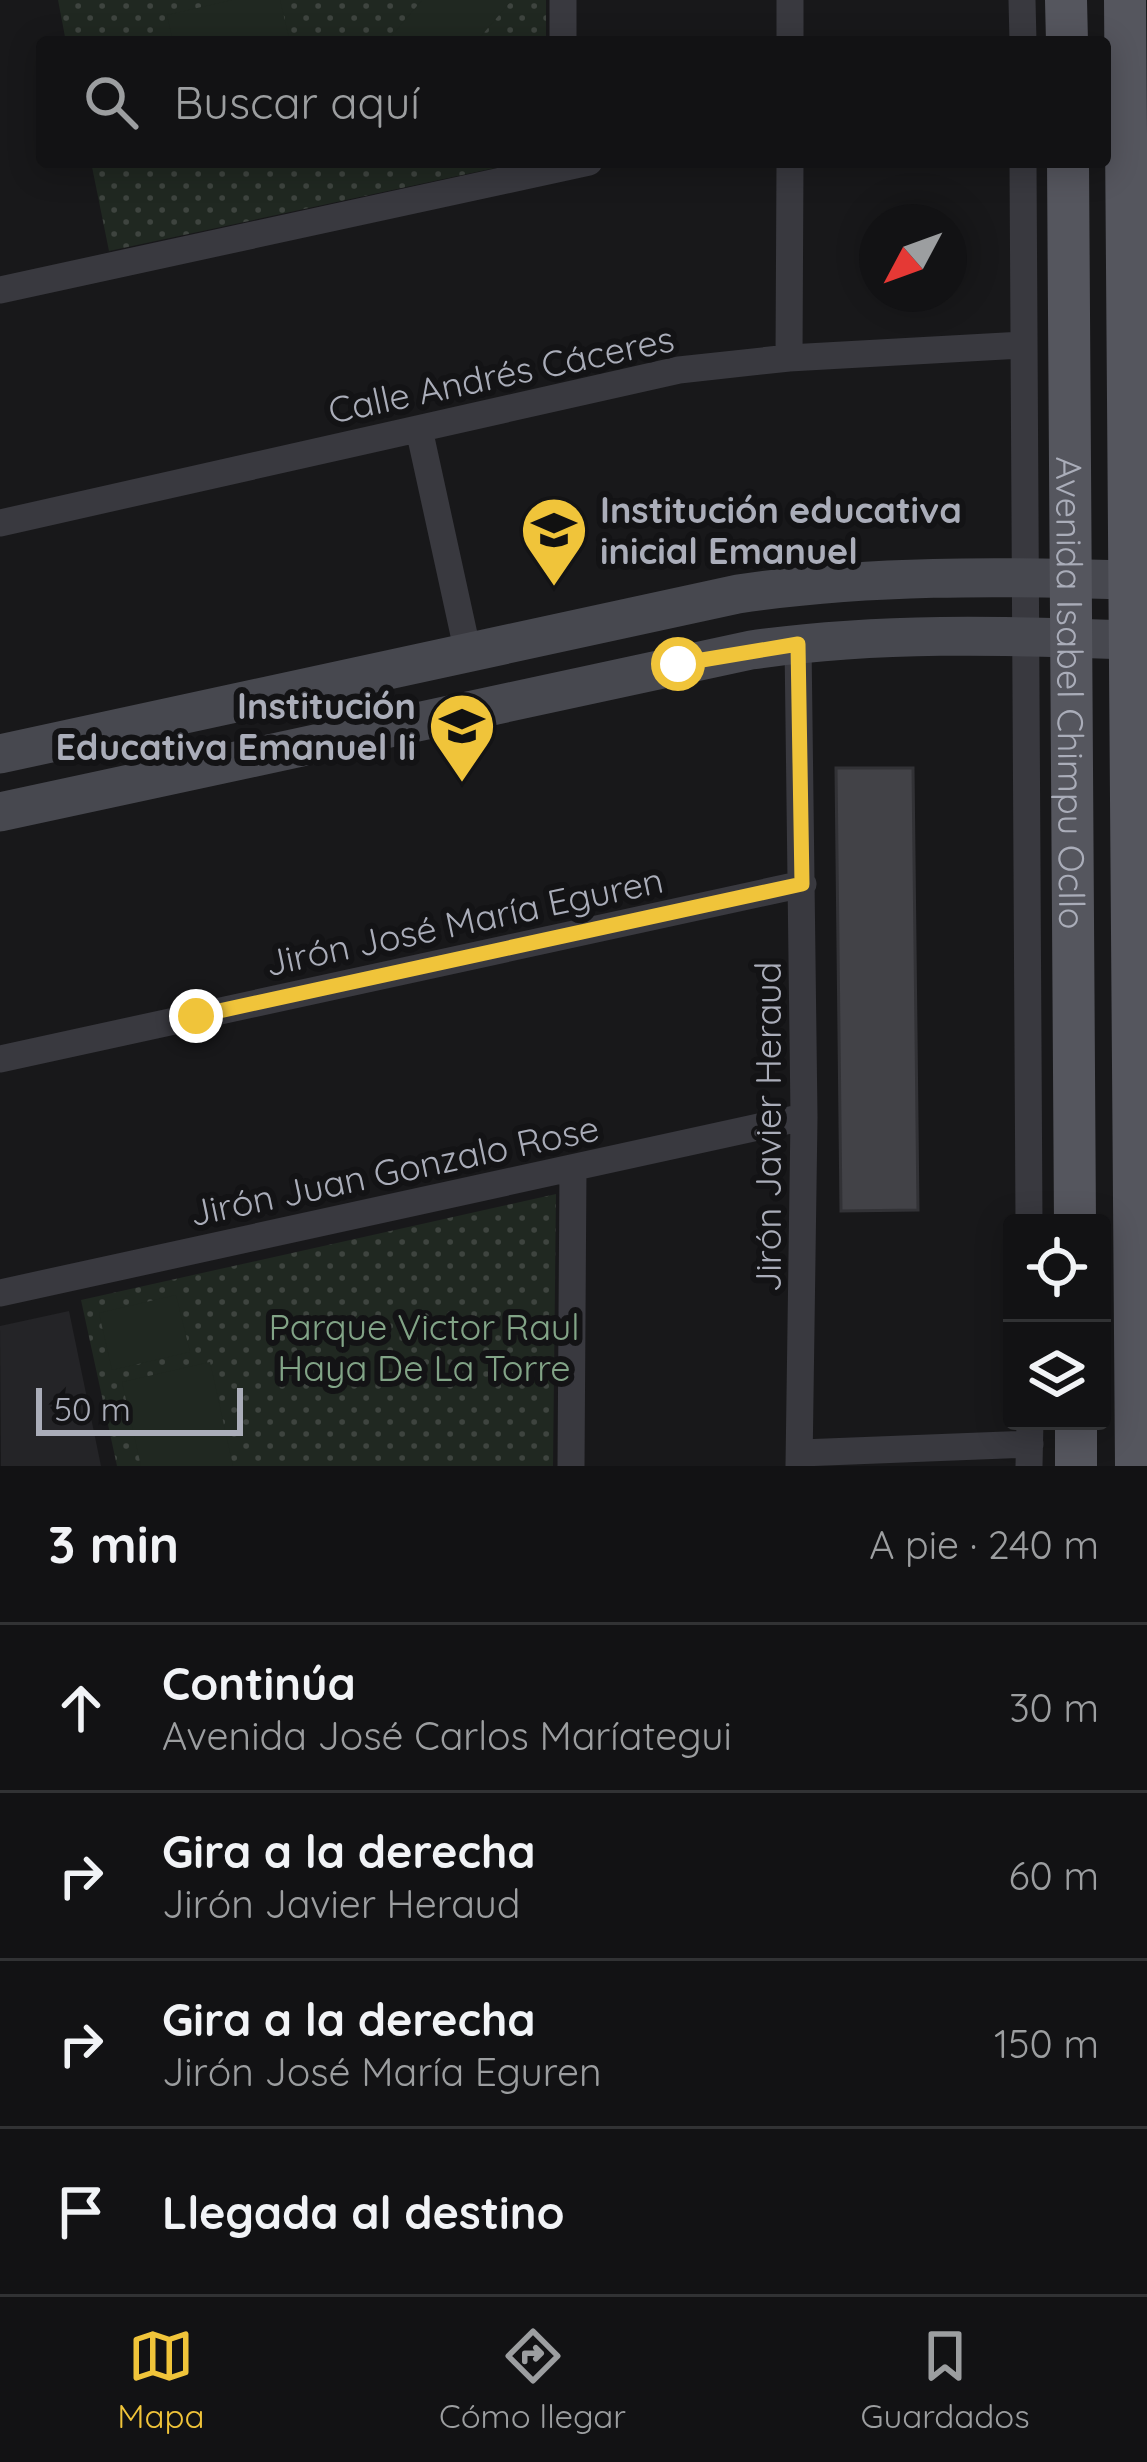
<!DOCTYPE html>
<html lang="es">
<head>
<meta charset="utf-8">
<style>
  body { margin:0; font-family:Quicksand,sans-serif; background:#1b1b1d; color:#f1f3f6 }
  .controls { position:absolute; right:36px; bottom:36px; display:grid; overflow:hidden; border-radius:12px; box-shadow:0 6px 30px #0003 }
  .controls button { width:108px; height:108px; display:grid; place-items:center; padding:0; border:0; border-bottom:3px solid #313234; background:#121214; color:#f1f3f6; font:60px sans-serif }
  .compass { position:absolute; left:859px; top:204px; width:108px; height:108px; border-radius:50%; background:#121214; box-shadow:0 6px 30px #0003; rotate:229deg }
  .scale { position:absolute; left:36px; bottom:30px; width:207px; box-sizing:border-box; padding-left:12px; border:6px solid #aaadb9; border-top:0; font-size:33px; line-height:42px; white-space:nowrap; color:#aaadb9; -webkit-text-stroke:9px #131315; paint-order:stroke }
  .stop { position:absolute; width:36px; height:36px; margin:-27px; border:9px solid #f0c43a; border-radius:50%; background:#fff }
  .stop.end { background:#f0c43a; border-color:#fff; box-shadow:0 3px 12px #0008 }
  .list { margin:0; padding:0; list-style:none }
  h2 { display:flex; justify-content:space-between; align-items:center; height:156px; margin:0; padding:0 48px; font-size:51px }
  h2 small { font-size:39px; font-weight:400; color:#9c9ea0 }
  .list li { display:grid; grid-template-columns:78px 1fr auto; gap:36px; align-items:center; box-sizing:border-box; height:168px; padding:0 48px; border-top:3px solid #313234 }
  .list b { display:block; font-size:45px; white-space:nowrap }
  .list p { margin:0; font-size:39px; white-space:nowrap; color:#9c9ea0 }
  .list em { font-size:39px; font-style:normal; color:#9c9ea0 }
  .icon { flex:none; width:66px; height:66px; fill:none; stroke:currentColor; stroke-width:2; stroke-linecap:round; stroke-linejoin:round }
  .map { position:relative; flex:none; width:1147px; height:1466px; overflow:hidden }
  .search { position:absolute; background:#121214; box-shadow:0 6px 30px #0003; left:36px; right:36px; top:36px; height:132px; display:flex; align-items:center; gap:30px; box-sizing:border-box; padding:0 42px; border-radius:12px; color:#9c9ea0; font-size:45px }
  .sheet { height:828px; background:#121214 }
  nav { display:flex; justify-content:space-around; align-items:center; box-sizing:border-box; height:168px; border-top:3px solid #313234; background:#121214; font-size:33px; color:#9c9ea0 }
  nav a { display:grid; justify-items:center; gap:6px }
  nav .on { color:#f0c43a }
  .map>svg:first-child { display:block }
  .built { fill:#242427 }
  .grass { fill:url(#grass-dots) }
  .garden { fill:#202821 }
  .building { fill:#424247; stroke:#323236; stroke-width:3 }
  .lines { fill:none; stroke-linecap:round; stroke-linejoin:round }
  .street { stroke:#39393f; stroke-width:27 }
  .secondary { stroke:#47484f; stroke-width:39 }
  .primary { stroke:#55565e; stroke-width:42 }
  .route { stroke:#f0c43a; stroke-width:15 }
  .labels { text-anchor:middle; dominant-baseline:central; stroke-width:12; stroke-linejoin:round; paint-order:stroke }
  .street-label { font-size:36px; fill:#aaadb9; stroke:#131315 }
  .poi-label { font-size:36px; font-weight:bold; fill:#aaadb9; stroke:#131315; text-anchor:start }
  .park-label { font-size:36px; fill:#82a487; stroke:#131315 }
</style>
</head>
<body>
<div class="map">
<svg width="1147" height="1466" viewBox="0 0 1147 1466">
  <defs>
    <pattern id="grass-dots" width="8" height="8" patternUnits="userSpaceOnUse" patternTransform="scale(3)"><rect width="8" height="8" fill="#202821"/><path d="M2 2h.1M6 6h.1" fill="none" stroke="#3e443f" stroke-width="1.8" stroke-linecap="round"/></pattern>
  </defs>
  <rect width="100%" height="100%" fill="#18181a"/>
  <!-- built -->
  <path class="built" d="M69 1311 101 1466H1L0 1326Z"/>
  <!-- grass -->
  <path class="grass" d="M58 0H546V42H66Z
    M91 162H523L109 251Z
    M556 1194 553 1466H117L81 1300Z"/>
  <!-- garden -->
  <path class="garden" d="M232 0H280L290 42H173L167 15Z
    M422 0H512L476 42H392L389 39Z
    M176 1295 190 1352 112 1370 99 1313Z
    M210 1362 233 1466H141L122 1382Z"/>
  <!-- building -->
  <path class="building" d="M836 768H913L918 1210 841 1211Z"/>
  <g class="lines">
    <!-- street -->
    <path class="street" d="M563 0V42
      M790 0V42
      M1022 0 1023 42
      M1023 162 1029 1223
      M0 290 589 162
      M789 358 790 162
      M419 429 468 653
      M0 523 679 370 789 358 1024 345
      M798 643 804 1117 799 1466
      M0 1059 803 884
      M0 1293 804 1117
      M801 1453 1030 1444
      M571 1466 573 1168
      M1029 1466 1030 1421"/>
    <!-- secondary -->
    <path class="secondary" d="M0 754 738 594C867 575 999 576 1129 580
      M0 812 751 650C877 632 1004 635 1130 640"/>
    <!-- primary -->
    <g class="primary">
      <path d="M1066 0 1067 42"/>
      <path d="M1125 0 1136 1466"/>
      <path id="s1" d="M1068 162 1075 1223"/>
      <path d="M1076 1421V1466"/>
    </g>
  </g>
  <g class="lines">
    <!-- route -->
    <path class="route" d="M196 1016 802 884 798 644 678 664"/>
  </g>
  <!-- icons -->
  <defs>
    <g id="school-pin" transform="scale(3.45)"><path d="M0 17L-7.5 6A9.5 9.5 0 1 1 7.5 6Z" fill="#f0c43a" stroke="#131315"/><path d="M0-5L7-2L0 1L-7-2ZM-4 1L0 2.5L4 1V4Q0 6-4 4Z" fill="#111"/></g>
  </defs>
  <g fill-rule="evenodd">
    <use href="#school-pin" x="554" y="530"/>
    <use href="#school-pin" x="462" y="726"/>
  </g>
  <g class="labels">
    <!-- street labels -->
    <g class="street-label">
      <text transform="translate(501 374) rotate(-12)">Calle Andrés Cáceres</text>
      <text stroke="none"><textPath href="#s1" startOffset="531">Avenida Isabel Chimpu Ocllo</textPath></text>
      <text transform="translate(464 921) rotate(-12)">Jirón José María Eguren</text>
      <text transform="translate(767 1127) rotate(-90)">Jirón Javier Heraud</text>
      <text transform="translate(394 1170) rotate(-12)">Jirón Juan Gonzalo Rose</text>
    </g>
    <!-- poi labels -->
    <g class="poi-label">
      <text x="600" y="509">Institución educativa<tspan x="600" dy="41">inicial Emanuel</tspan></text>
      <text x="416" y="705" text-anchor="end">Institución<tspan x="416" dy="41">Educativa Emanuel Ii</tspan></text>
    </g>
    <!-- park labels -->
    <g class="park-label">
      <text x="424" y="1326">Parque Victor Raul<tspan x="424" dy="41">Haya De La Torre</tspan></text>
    </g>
  </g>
</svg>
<div class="controls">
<button><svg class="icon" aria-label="locate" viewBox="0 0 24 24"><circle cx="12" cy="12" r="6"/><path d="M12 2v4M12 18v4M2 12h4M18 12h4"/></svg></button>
<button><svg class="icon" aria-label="layers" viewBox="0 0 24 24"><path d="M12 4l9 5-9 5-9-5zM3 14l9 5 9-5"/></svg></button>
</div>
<svg class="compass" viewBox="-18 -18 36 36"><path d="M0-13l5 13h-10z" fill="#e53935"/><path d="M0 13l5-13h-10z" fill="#9c9ea0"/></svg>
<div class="scale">50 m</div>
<div class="stop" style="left:678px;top:664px"></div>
<div class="stop end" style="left:196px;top:1016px"></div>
<div class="search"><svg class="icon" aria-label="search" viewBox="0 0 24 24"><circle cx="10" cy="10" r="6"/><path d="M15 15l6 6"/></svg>Buscar aquí</div>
</div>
<section class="sheet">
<h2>3 min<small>A pie · 240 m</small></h2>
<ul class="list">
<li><svg class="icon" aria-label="ahead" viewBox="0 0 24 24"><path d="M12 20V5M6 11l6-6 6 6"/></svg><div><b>Continúa</b><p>Avenida José Carlos Maríategui</p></div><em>30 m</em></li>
<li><svg class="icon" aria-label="right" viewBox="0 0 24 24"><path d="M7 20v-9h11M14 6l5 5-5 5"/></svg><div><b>Gira a la derecha</b><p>Jirón Javier Heraud</p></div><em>60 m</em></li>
<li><svg class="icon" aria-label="right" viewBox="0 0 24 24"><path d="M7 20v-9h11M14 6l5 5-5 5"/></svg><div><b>Gira a la derecha</b><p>Jirón José María Eguren</p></div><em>150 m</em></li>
<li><svg class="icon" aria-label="arrive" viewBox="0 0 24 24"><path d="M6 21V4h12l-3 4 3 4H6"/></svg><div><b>Llegada al destino</b></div></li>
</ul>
</section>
<nav>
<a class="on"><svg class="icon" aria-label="map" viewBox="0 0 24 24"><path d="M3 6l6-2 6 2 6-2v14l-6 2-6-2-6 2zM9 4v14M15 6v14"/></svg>Mapa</a>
<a><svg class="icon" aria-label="directions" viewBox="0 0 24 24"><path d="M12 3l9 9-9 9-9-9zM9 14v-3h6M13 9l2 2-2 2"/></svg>Cómo llegar</a>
<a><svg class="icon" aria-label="saved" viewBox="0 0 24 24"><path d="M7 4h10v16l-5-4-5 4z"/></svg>Guardados</a>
</nav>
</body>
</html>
